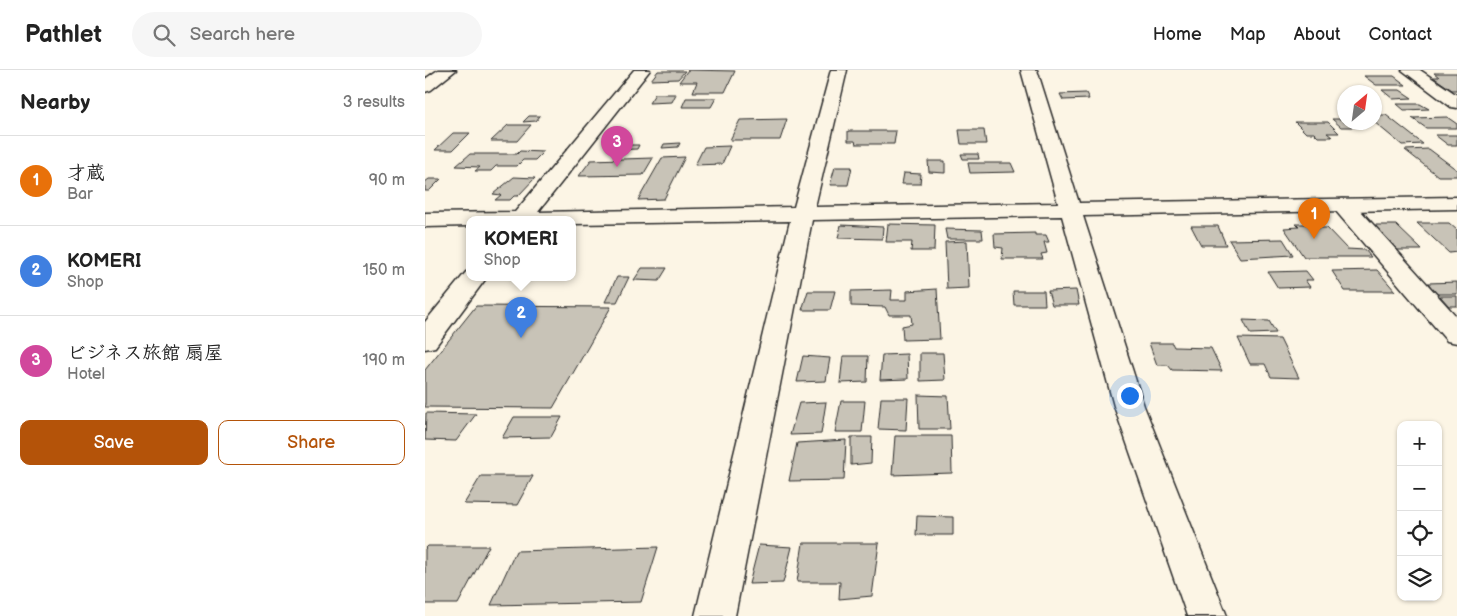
<!DOCTYPE html>
<html lang="en">
<head>
<meta charset="utf-8">
<style>
  body { margin:0; font-family:"Balsamiq Sans","Klee One",sans-serif; background:#f6f6f6; color:#222 }
  .controls { position:absolute; right:15px; bottom:15px; display:grid; overflow:hidden; border-radius:10px; box-shadow:0 1px 4px #0004 }
  .controls button { width:45px; height:45px; display:grid; place-items:center; padding:0; border:0; border-bottom:1px solid #e0e0e0; background:#fff; color:#222; font:25px sans-serif }
  .compass { position:absolute; left:912px; top:15px; width:45px; height:45px; border-radius:50%; background:#fff; box-shadow:0 1px 4px #0004; rotate:29deg }
  .you { position:absolute; left:704px; top:325px; width:18px; height:18px; margin:-12px; border:4px solid #fff; border-radius:50%; background:#1a73e8; box-shadow:0 0 0 8px #1a73e833 }
  .badge { display:grid; place-items:center; width:32px; height:32px; border-radius:50%; background:#b45309; color:#fff; font-size:16px; font-weight:700 }
  .pin { position:absolute; translate:-50% -41px; filter:drop-shadow(0 1px 2px #0008) }
  .pin::after { content:''; position:absolute; top:26px; width:18px; height:15px; background:inherit; clip-path:polygon(0 0,100% 0,50% 100%) }
  .popup { position:absolute; left:41px; top:146px; width:110px; height:65px; box-sizing:border-box; display:grid; place-content:center; border-radius:10px; background:#fff; filter:drop-shadow(0 1px 4px #0005); font-size:16px; white-space:nowrap; color:#767676 }
  .popup b { font-size:19px; color:#222 }
  .popup::after { content:''; position:absolute; left:50%; top:100%; margin-left:-10px; border:10px solid transparent; border-top-color:#fff }
  .list { margin:0; padding:0; list-style:none }
  h2 { display:flex; justify-content:space-between; align-items:center; height:65px; margin:0; padding:0 20px; font-size:21px }
  h2 small { font-size:16px; font-weight:400; color:#767676 }
  .list li { display:grid; grid-template-columns:32px 1fr auto; gap:15px; align-items:center; box-sizing:border-box; height:90px; padding:0 20px; border-top:1px solid #e0e0e0 }
  .list b { display:block; font-size:19px; white-space:nowrap }
  .list p { margin:0; font-size:16px; white-space:nowrap; color:#767676 }
  .list em { font-size:16px; font-style:normal; color:#767676 }
  .actions { display:flex; gap:10px; padding:15px 20px }
  .actions a { flex:1; padding:11px 0; border:1px solid #b45309; border-radius:10px; text-align:center; font-size:18px; color:#b45309 }
  .actions .main { background:#b45309; color:#fff }
  .icon { flex:none; width:28px; height:28px; fill:none; stroke:currentColor; stroke-width:2; stroke-linecap:round; stroke-linejoin:round }
  .map { position:relative; flex:none; width:1032px; height:546px; overflow:hidden }
  header { display:flex; align-items:center; gap:30px; box-sizing:border-box; height:70px; padding:0 25px; background:#fff; border-bottom:1px solid #e0e0e0 }
  header strong { font-size:24px }
  nav { display:flex; gap:28px; margin-inline-start:auto; font-size:18px }
  .search { width:350px; height:45px; background:#f6f6f6; display:flex; align-items:center; gap:12px; box-sizing:border-box; padding:0 18px; border-radius:28px; color:#767676; font-size:19px }
  main { display:flex }
  aside { flex:1; background:#fff }
  .map>svg:first-child { display:block }
  .building { fill:#c8c3b7; stroke:#2b2b2b }
  .lines { fill:none; stroke-linecap:round; stroke-linejoin:round }
  .street-casing { stroke:#2b2b2b; stroke-width:3 }
  .secondary-casing { stroke:#2b2b2b; stroke-width:3 }
  .street { fill:#fcf5e5; fill-rule:evenodd }
  .secondary { fill:#fcf5e5; fill-rule:evenodd }
</style>
</head>
<body>
<header>
<strong>Pathlet</strong>
<div class="search"><svg class="icon" aria-label="search" viewBox="0 0 24 24"><circle cx="10" cy="10" r="6"/><path d="M15 15l6 6"/></svg>Search here</div>
<nav><a>Home</a><a>Map</a><a>About</a><a>Contact</a></nav>
</header>
<main>
<aside>
<h2>Nearby<small>3 results</small></h2>
<ul class="list">
<li><span class="badge" style="background:#e8710a">1</span><div><b>才蔵</b><p>Bar</p></div><em>90 m</em></li>
<li><span class="badge" style="background:#3f7fe0">2</span><div><b>KOMERI</b><p>Shop</p></div><em>150 m</em></li>
<li><span class="badge" style="background:#d1479c">3</span><div><b>ビジネス旅館 扇屋</b><p>Hotel</p></div><em>190 m</em></li>
</ul>
<div class="actions"><a class="main">Save</a><a>Share</a></div>
</aside>
<div class="map">
<svg width="1032" height="546" viewBox="0 0 1032 546">
  <rect width="100%" height="100%" fill="#fcf5e5"/>
  <filter id="ink" filterUnits="userSpaceOnUse"><feTurbulence type="fractalNoise" baseFrequency=".02" numOctaves="2"/><feDisplacementMap in="SourceGraphic" scale="10" xChannelSelector="R" yChannelSelector="G"/><feConvolveMatrix kernelMatrix="1 2 1 2 8 2 1 2 1" color-interpolation-filters="sRGB"/></filter>
  <g filter="url(#ink)">
    <!-- building -->
    <path class="building" d="M263 0 310 1 300 22H268L272 12H254Z
      M233 1H260L253 9 226 10Z
      M1009 3H1032V20H1027L1008 7H1014Z
      M939 6H969L981 15H951Z
      M957 20H975L987 28 968 29Z
      M661 23 664 29 638 30 635 24Z
      M230 24H251L247 32 224 33Z
      M261 28H291L286 37H257Z
      M972 34H995L1004 39 979 40Z
      M949 45H961L998 74 977 75 949 52Z
      M104 46H115L111 51 98 52Z
      M1022 47 1032 54V58H1001L987 48Z
      M362 49 355 70H305L315 50Z
      M907 49H919V52H935L940 57H916Z
      M870 52H903L914 63H902L907 67H893L889 63H881Z
      M83 55H106L92 71H66Z
      M534 60H559L561 74H536Z
      M423 61H471L469 74H431L430 71H423Z
      M28 63H45L28 80H10Z
      M1010 65H1032V75H1023Z
      M255 73 253 77 237 78 239 74Z
      M188 75H214L212 79 185 80Z
      M305 76 297 94 270 95 279 77Z
      M1004 79 1032 100V106H1013L980 80Z
      M95 81 118 82 110 90H98L92 96H71L66 101H50L55 97 31 96 45 84H92Z
      M536 84H553L554 89H538Z
      M260 87 239 129 213 130 237 88Z
      M228 88 218 105 154 106 166 90Z
      M503 91H520V103L504 102Z
      M543 93H586L590 102 545 103Z
      M410 97H427L423 115H405Z
      M479 103 496 104 495 114H477Z
      M89 107 110 108 93 126H89L85 130H70L76 125 68 124Z
      M4 109H16L4 121H0V112Z
      M992 153H1024L1032 160V182L1024 183Z
      M463 154 510 155 509 181H486L487 172H461Z
      M871 154H884L887 158H902L922 179 940 180 946 187H879L859 158 874 157Z
      M416 155 458 157 457 169 413 168Z
      M947 155H971L997 180H971Z
      M766 156H793L801 175H776Z
      M520 159 557 160 558 169H522Z
      M610 163V165H621L624 172H619L622 183 616 184 618 189H577L578 178 570 177 569 164Z
      M858 169 868 185 815 188 804 170Z
      M542 171 544 218 522 219 520 172Z
      M217 198H242L234 211 209 210Z
      M952 200 970 221H920L907 201Z
      M881 201 888 210H880L885 217 853 218 843 202Z
      M192 207H204L192 232H180Z
      M1032 212V224H1011L1003 213Z
      M512 219 515 269 478 270 477 256 487 254 486 245H464L460 237 426 236V221L467 220 466 230H482V221Z
      M651 220 654 235H627L623 221Z
      M383 221H410L405 240H377Z
      M588 221H619L620 235H589Z
      M1015 226H1032V236H1024Z
      M51 236 186 237 128 338 0 337V300Z
      M818 250 844 251 851 263 825 264Z
      M813 268 855 269 874 308 846 307 840 294H825Z
      M724 273H747L749 277 786 278 797 301 747 300 743 295H732Z
      M495 283H518L520 310 495 311Z
      M482 284 483 309 455 310 457 285Z
      M378 286 405 288 401 311 372 312Z
      M418 286H443L442 312 415 313Z
      M493 325 523 326 525 359H494Z
      M456 328H483L481 360 453 359Z
      M416 331H440L437 362H410Z
      M401 332 396 364 365 365 374 333Z
      M1 343 51 344 31 371 0 370Z
      M89 347H137L126 367 77 368Z
      M470 366H526L527 403 467 405Z
      M426 367H447L446 393 426 395Z
      M421 370 419 410 364 411 372 373Z
      M56 406H108L92 435 39 434Z
      M492 446 528 447V465H491Z
      M378 473H454L447 526 414 529 415 512H372Z
      M334 475 367 477 358 513 324 514Z
      M3 476H64L33 534H0V479Z
      M233 477 216 532 66 535 91 481Z"/>
    <g class="lines">
      <!-- street casing -->
      <g class="street-casing">
        <path id="street" d="M13 0H31L6 20 0 22V9Z
          M918 129 926 130 1032 247V273L1022 271 910 140 907 135 910 130Z"/>
      </g>
      <!-- secondary casing -->
      <g class="secondary-casing">
        <path id="secondary" d="M209 0H225L113 142 369 137 406 0H422L390 137 633 133 596 0H612L654 133 1032 127V139L658 146 719 336 802 546H762L689 336 637 146 387 150 310 546H270L365 151 147 154V149H45V156L0 157V143L90 142Z
          M977 0H995L1032 25V38L1026 37Z
          M45 201V207H62L10 277 0 279V252L41 202Z"/>
      </g>
      <!-- street -->
      <use href="#street" class="street"/>
      <!-- secondary -->
      <use href="#secondary" class="secondary"/>
    </g>
  </g>
</svg>
<div class="controls">
<button>+</button>
<button>−</button>
<button><svg class="icon" aria-label="locate" viewBox="0 0 24 24"><circle cx="12" cy="12" r="6"/><path d="M12 2v4M12 18v4M2 12h4M18 12h4"/></svg></button>
<button><svg class="icon" aria-label="layers" viewBox="0 0 24 24"><path d="M12 4l9 5-9 5-9-5zM3 14l9 5 9-5"/></svg></button>
</div>
<svg class="compass" viewBox="-18 -18 36 36"><path d="M0-13l5 13h-10z" fill="#e53935"/><path d="M0 13l5-13h-10z" fill="#767676"/></svg>
<div class="you"></div>
<div class="pin badge" style="left:889px;top:169px;background:#e8710a">1</div>
<div class="pin badge" style="left:96px;top:268px;background:#3f7fe0">2</div>
<div class="popup"><b>KOMERI</b>Shop</div>
<div class="pin badge" style="left:192px;top:97px;background:#d1479c">3</div>
</div>
</main>
</body>
</html>
